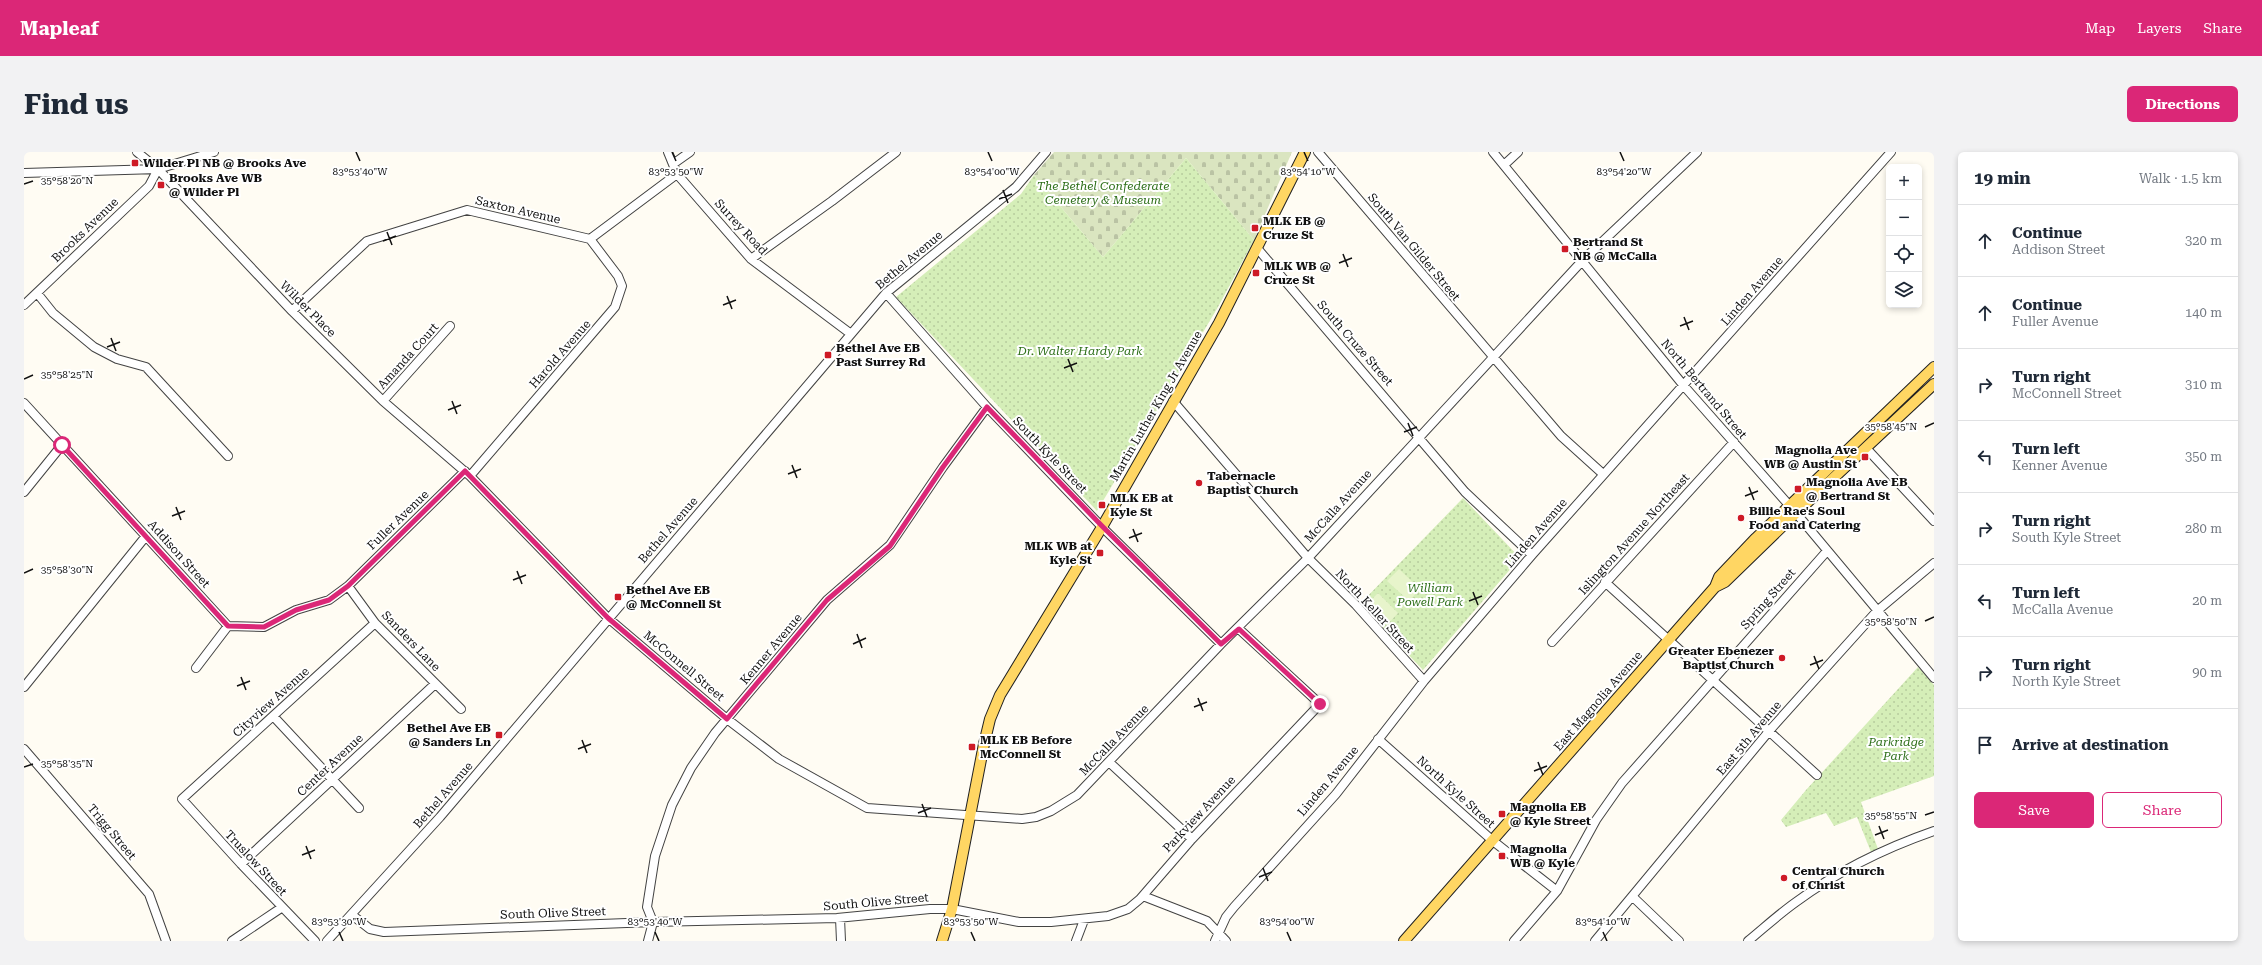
<!DOCTYPE html>
<html lang="en">
<head>
<meta charset="utf-8">
<style>
  body { margin:0; font-family:"Roboto Serif",serif; background:#f2f2f3; color:#1f2937 }
  .controls { position:absolute; right:12px; top:12px; display:grid; overflow:hidden; border-radius:6px; box-shadow:0 2px 6px #0003 }
  .controls button { width:36px; height:36px; display:grid; place-items:center; padding:0; border:0; border-bottom:1px solid #e0e1e3; background:#fff; color:#1f2937; font:20px sans-serif }
  .stop { position:absolute; width:12px; height:12px; margin:-9px; border:3px solid #db2777; border-radius:50%; background:#fff }
  .stop.end { background:#db2777; border-color:#fff; box-shadow:0 1px 4px #0008 }
  .list { margin:0; padding:0; list-style:none }
  h2 { display:flex; justify-content:space-between; align-items:center; height:52px; margin:0; padding:0 16px; font-size:17px }
  h2 small { font-size:13px; font-weight:400; color:#747a83 }
  .list li { display:grid; grid-template-columns:26px 1fr auto; gap:12px; align-items:center; box-sizing:border-box; height:72px; padding:0 16px; border-top:1px solid #e0e1e3 }
  .list b { display:block; font-size:15px; white-space:nowrap }
  .list p { margin:0; font-size:13px; white-space:nowrap; color:#747a83 }
  .list em { font-size:13px; font-style:normal; color:#747a83 }
  .actions { display:flex; gap:8px; padding:12px 16px }
  .actions a { flex:1; padding:9px 0; border:1px solid #db2777; border-radius:6px; text-align:center; font-size:14px; color:#db2777 }
  .actions .main { background:#db2777; color:#fff }
  .icon { flex:none; width:22px; height:22px; fill:none; stroke:currentColor; stroke-width:2; stroke-linecap:round; stroke-linejoin:round }
  .map { position:relative; flex:none; width:1910px; height:789px; overflow:hidden; border-radius:6px }
  header { display:flex; align-items:center; gap:24px; box-sizing:border-box; height:56px; padding:0 20px; background:#db2777; color:#fff }
  header strong { font-size:19px }
  nav { display:flex; gap:22px; margin-inline-start:auto; font-size:14px }
  .intro { display:flex; align-items:center; justify-content:space-between; box-sizing:border-box; height:96px; padding:0 24px }
  h1 { margin:0; font-size:28px }
  .button { padding:10px 18px; border-radius:6px; background:#db2777; color:#fff; font-size:14px; font-weight:700 }
  main { display:flex; gap:24px; padding:0 24px }
  aside { flex:1; background:#fff; border-radius:6px; box-shadow:0 2px 6px #0003 }
  .map>svg:first-child { display:block }
  .cemetery { fill:url(#cemetery-stones) }
  .park { fill:url(#park-dots) }
  .pitch { fill:#e7f4cb }
  .lines { fill:none; stroke-linecap:round; stroke-linejoin:round }
  .minor-casing { stroke:#434343; stroke-width:10 }
  .major-casing { stroke:#212121; stroke-width:12 }
  .minor { stroke:#fff; stroke-width:8 }
  .major { stroke:#ffd663; stroke-width:10 }
  .route { stroke:#db2777; stroke-width:5 }
  .ticks { fill:none; stroke:#101010; stroke-width:1.5 }
  .poi-dot { fill:#ce1a26; stroke:#fff; stroke-width:1.5 }
  .labels { text-anchor:middle; dominant-baseline:central; stroke-width:4; stroke-linejoin:round; paint-order:stroke }
  .poi-label { font-size:12px; font-weight:bold; fill:#101010; stroke:#fff; text-anchor:start }
  .park-label { font-size:12px; font-style:italic; fill:#2d6f19; stroke:#fff }
  .street-label { font-size:12px; fill:#101010; stroke:#fff }
  .ticks-label { font-size:10px; text-anchor:middle; fill:#101010; stroke:#fff; stroke-width:4; stroke-linejoin:round; paint-order:stroke }
</style>
</head>
<body>
<header>
<strong>Mapleaf</strong>
<nav><a>Map</a><a>Layers</a><a>Share</a></nav>
</header>
<div class="intro"><h1>Find us</h1><a class="button">Directions</a></div>
<main>
<div class="map">
<svg width="1910" height="789" viewBox="0 0 1910 789">
  <defs>
    <pattern id="cemetery-stones" width="16" height="16" patternUnits="userSpaceOnUse"><rect width="16" height="16" fill="#dae5c0"/><path d="M2 7V4a2 2 0 0 1 4 0v3zM10 15v-3a2 2 0 0 1 4 0v3z" fill="#bac3a4"/></pattern>
    <pattern id="park-dots" width="8" height="8" patternUnits="userSpaceOnUse"><rect width="8" height="8" fill="#d5eeb8"/><path d="M2 2h.1M6 6h.1" fill="none" stroke="#b6cb9d" stroke-width="1.8" stroke-linecap="round"/></pattern>
  </defs>
  <rect width="100%" height="100%" fill="#fffcf3"/>
  <!-- cemetery -->
  <path class="cemetery" d="M1030 0H1268L1230 88 1162 6 1079 105 1010 23Z"/>
  <!-- park -->
  <path class="park" d="M1162 6 1230 88 1194 155 1073 359 872 145 997 42 1010 23 1079 105Z
    M1439 346 1496 406 1399 518 1336 452Z
    M1894 515 1910 533V624L1837 650 1854 697 1847 700 1833 665 1810 674 1802 661 1762 675 1757 668 1782 638Z"/>
  <!-- pitch -->
  <path class="pitch" d="M1375 417 1396 437 1385 449 1363 429Z
    M1354 441 1374 461 1363 473 1342 453Z"/>
  <g class="lines">
    <!-- minor casing -->
    <g class="minor-casing">
      <path id="minor" d="M113 0 134 17 268 159 359 249 446 324 584 466 703 567 755 607 843 656 998 667 1012 665 1027 659 1053 643 1197 492 1284 406 1559 108 1673 0
        M644 0 653 22 727 107 827 182
        M1294 0 1537 284 1579 322
        M1469 0 1660 234 1772 361 1910 526
        M649 12 666 0
        M1480 13 1494 0
        M0 21 134 17 190 0
        M1233 96 1441 340 1508 403
        M727 107 808 49 872 0
        M13 141 29 161 70 195 93 207 122 215 204 304
        M862 141 963 255 1078 375 1197 492
        M0 153 125 34 134 17
        M268 159 343 89 443 58 566 87 653 22
        M359 249 426 174
        M1149 249 1284 406 1332 453 1400 529
        M0 251 204 474 240 475 272 458 305 448 324 434 441 319
        M1842 296 1910 369
        M446 324 591 155 598 134 594 124 566 87
        M0 340 38 293
        M1581 430 1793 623
        M324 434 351 471 437 557
        M1528 490 1710 290
        M172 516 204 474
        M0 535 122 384
        M250 565 335 656
        M1354 587 1469 689 1533 739
        M0 597 125 742 142 789
        M1085 610 1168 687
        M217 712 411 532
        M1119 744 1183 769 1202 789
        M1609 745 1655 789
        M328 763 346 777 360 780 629 770 813 766 906 757H928L995 770H1027L1084 764 1104 757 1116 747 1168 687 1296 552 1215 477
        M816 766 817 789
        M208 789 257 756
        M291 789 217 712 158 647 351 471
        M303 789 416 665 862 141 992 35 1022 0
        M624 789 629 770 623 755 631 704 648 653 667 616 691 581 803 448 866 393 919 315 963 255
        M1052 789 1060 768
        M1191 789 1202 765 1210 755 1312 642 1400 529 1508 403 1867 0
        M1490 789 1533 739 1572 668 1598 631 1803 399
        M1571 789 1746 578 1853 459 1910 411
        M1724 789C1740 776 1755 762 1772 750 1814 719 1861 696 1910 679"/>
    </g>
    <!-- major casing -->
    <g class="major-casing">
      <path id="major" d="M1691 435 1695 425 1732 386 1910 215
        M918 789 928 757 960 592 966 567 976 543 1078 375 1195 171 1281 0
        M1380 789 1691 435 1701 430 1772 361 1910 232"/>
    </g>
    <!-- minor -->
    <use href="#minor" class="minor"/>
    <!-- major -->
    <use href="#major" class="major"/>
  </g>
  <g class="lines">
    <!-- route -->
    <path class="route" d="M38 293 204 474 240 475 272 458 305 448 324 434 441 319 584 466 703 567 803 448 866 394 919 315 963 255 1078 374 1197 492 1215 477 1296 552"/>
  </g>
  <!-- ticks -->
  <path class="ticks" d="M332 0 336 9M648 0 652 9M964 0 968 9M1280 0 1284 9M1596 0 1600 9M0 32 9 29M979 38 984 51M975 47 988 42M363 80 368 93M359 89 372 84M1319 102 1324 115M1315 111 1328 106M703 144 708 157M699 153 712 148M1660 165 1665 178M1656 174 1669 169M87 186 92 199M83 195 96 190M1044 207 1049 220M1040 216 1053 211M0 227 9 223M428 249 433 262M424 258 437 253M1384 271 1389 284M1901 275 1910 271M1380 280 1393 275M768 313 773 326M764 322 777 317M1725 335 1730 348M1721 344 1734 339M152 355 157 368M148 364 161 359M1109 377 1114 390M1105 386 1118 381M493 419 498 432M0 421 9 417M489 428 502 423M1449 440 1454 453M1445 449 1458 444M1901 469 1910 465M833 482 838 496M829 492 842 486M1790 504 1795 517M1786 513 1799 508M217 525 222 538M213 534 226 529M1174 546 1179 559M1170 555 1183 550M558 588 563 601M554 597 567 592M1514 610 1519 623M0 615 9 612M1510 619 1523 614M898 652 903 665M894 661 907 656M1901 663 1910 660M1855 674 1860 687M1851 683 1864 678M282 694 287 707M278 703 291 698M1239 716 1244 729M1235 725 1248 720M315 780 319 789M631 780 635 789M947 780 951 789M1263 780 1267 789M1579 780 1583 789"/>
  <!-- markers -->
  <g class="poi-dot">
    <rect x="107" y="7" width="8" height="8" rx="2"/>
    <rect x="133" y="29" width="8" height="8" rx="2"/>
    <rect x="1227" y="72" width="8" height="8" rx="2"/>
    <rect x="1537" y="93" width="8" height="8" rx="2"/>
    <rect x="1228" y="117" width="8" height="8" rx="2"/>
    <rect x="800" y="199" width="8" height="8" rx="2"/>
    <rect x="1837" y="301" width="8" height="8" rx="2"/>
    <circle cx="1175" cy="331" r="4"/>
    <rect x="1770" y="333" width="8" height="8" rx="2"/>
    <rect x="1074" y="349" width="8" height="8" rx="2"/>
    <circle cx="1717" cy="366" r="4"/>
    <rect x="1072" y="397" width="8" height="8" rx="2"/>
    <rect x="590" y="441" width="8" height="8" rx="2"/>
    <circle cx="1758" cy="506" r="4"/>
    <rect x="471" y="579" width="8" height="8" rx="2"/>
    <rect x="944" y="591" width="8" height="8" rx="2"/>
    <rect x="1474" y="658" width="8" height="8" rx="2"/>
    <rect x="1474" y="700" width="8" height="8" rx="2"/>
    <circle cx="1760" cy="726" r="4"/>
  </g>
  <g class="labels">
    <!-- poi labels -->
    <g class="poi-label">
      <text x="119" y="11">Wilder Pl NB @ Brooks Ave</text>
      <text x="145" y="26">Brooks Ave WB<tspan x="145" dy="14">@ Wilder Pl</tspan></text>
      <text x="1239" y="69">MLK EB @<tspan x="1239" dy="14">Cruze St</tspan></text>
      <text x="1549" y="90">Bertrand St<tspan x="1549" dy="14">NB @ McCalla</tspan></text>
      <text x="1240" y="114">MLK WB @<tspan x="1240" dy="14">Cruze St</tspan></text>
      <text x="812" y="196">Bethel Ave EB<tspan x="812" dy="14">Past Surrey Rd</tspan></text>
      <text x="1833" y="298" text-anchor="end">Magnolia Ave<tspan x="1833" dy="14">WB @ Austin St</tspan></text>
      <text x="1183" y="324">Tabernacle<tspan x="1183" dy="14">Baptist Church</tspan></text>
      <text x="1782" y="330">Magnolia Ave EB<tspan x="1782" dy="14">@ Bertrand St</tspan></text>
      <text x="1086" y="346">MLK EB at<tspan x="1086" dy="14">Kyle St</tspan></text>
      <text x="1725" y="359">Billie Rae's Soul<tspan x="1725" dy="14">Food and Catering</tspan></text>
      <text x="1068" y="394" text-anchor="end">MLK WB at<tspan x="1068" dy="14">Kyle St</tspan></text>
      <text x="602" y="438">Bethel Ave EB<tspan x="602" dy="14">@ McConnell St</tspan></text>
      <text x="1750" y="499" text-anchor="end">Greater Ebenezer<tspan x="1750" dy="14">Baptist Church</tspan></text>
      <text x="467" y="576" text-anchor="end">Bethel Ave EB<tspan x="467" dy="14">@ Sanders Ln</tspan></text>
      <text x="956" y="588">MLK EB Before<tspan x="956" dy="14">McConnell St</tspan></text>
      <text x="1486" y="655">Magnolia EB<tspan x="1486" dy="14">@ Kyle Street</tspan></text>
      <text x="1486" y="697">Magnolia<tspan x="1486" dy="14">WB @ Kyle</tspan></text>
      <text x="1768" y="719">Central Church<tspan x="1768" dy="14">of Christ</tspan></text>
    </g>
    <!-- park labels -->
    <g class="park-label">
      <text x="1079" y="34">The Bethel Confederate<tspan x="1079" dy="14">Cemetery &amp; Museum</tspan></text>
      <text x="1056" y="199">Dr. Walter Hardy Park</text>
      <text x="1406" y="436">William<tspan x="1406" dy="14">Powell Park</tspan></text>
      <text x="1872" y="590">Parkridge<tspan x="1872" dy="14">Park</tspan></text>
    </g>
    <!-- street labels -->
    <g class="street-label">
      <text transform="translate(494 58) rotate(13)">Saxton Avenue</text>
      <text transform="translate(717 75) rotate(47)">Surrey Road</text>
      <text transform="translate(61 78) rotate(-44)">Brooks Avenue</text>
      <text transform="translate(1390 95) rotate(50)">South Van Gilder Street</text>
      <text transform="translate(885 108) rotate(-40)">Bethel Avenue</text>
      <text transform="translate(1728 139) rotate(-49)">Linden Avenue</text>
      <text transform="translate(284 157) rotate(45)">Wilder Place</text>
      <text transform="translate(1331 191) rotate(49)">South Cruze Street</text>
      <text transform="translate(536 202) rotate(-49)">Harold Avenue</text>
      <text transform="translate(384 204) rotate(-48)">Amanda Court</text>
      <text transform="translate(1680 237) rotate(50)">North Bertrand Street</text>
      <text transform="translate(1132 254) rotate(-60)">Martin Luther King Jr Avenue</text>
      <text transform="translate(1026 303) rotate(46)">South Kyle Street</text>
      <text transform="translate(1314 354) rotate(-48)">McCalla Avenue</text>
      <text transform="translate(374 368) rotate(-44)">Fuller Avenue</text>
      <text transform="translate(644 378) rotate(-49)">Bethel Avenue</text>
      <text transform="translate(1512 381) rotate(-49)">Linden Avenue</text>
      <text transform="translate(1610 382) rotate(-48)">Islington Avenue Northeast</text>
      <text transform="translate(155 402) rotate(48)">Addison Street</text>
      <text transform="translate(1744 447) rotate(-49)">Spring Street</text>
      <text transform="translate(1351 459) rotate(47)">North Keller Street</text>
      <text transform="translate(387 489) rotate(46)">Sanders Lane</text>
      <text transform="translate(747 497) rotate(-50)">Kenner Avenue</text>
      <text transform="translate(660 514) rotate(40)">McConnell Street</text>
      <text transform="translate(1574 549) rotate(-49)">East Magnolia Avenue</text>
      <text transform="translate(247 550) rotate(-42)">Cityview Avenue</text>
      <text transform="translate(1725 586) rotate(-50)">East 5th Avenue</text>
      <text transform="translate(1090 588) rotate(-46)">McCalla Avenue</text>
      <text transform="translate(306 613) rotate(-43)">Center Avenue</text>
      <text transform="translate(1304 629) rotate(-50)">Linden Avenue</text>
      <text transform="translate(1432 640) rotate(42)">North Kyle Street</text>
      <text transform="translate(419 643) rotate(-49)">Bethel Avenue</text>
      <text transform="translate(1175 662) rotate(-47)">Parkview Avenue</text>
      <text transform="translate(88 680) rotate(50)">Trigg Street</text>
      <text transform="translate(232 711) rotate(47)">Truslow Street</text>
      <text transform="translate(852 750) rotate(-5)">South Olive Street</text>
      <text transform="translate(529 761) rotate(-2)">South Olive Street</text>
    </g>
  </g>
  <g class="ticks-label">
    <text x="336" y="23">83°53'40"W</text>
    <text x="652" y="23">83°53'50"W</text>
    <text x="968" y="23">83°54'00"W</text>
    <text x="1284" y="23">83°54'10"W</text>
    <text x="1600" y="23">83°54'20"W</text>
    <text x="43" y="32">35°58'20"N</text>
    <text x="43" y="226">35°58'25"N</text>
    <text x="1867" y="278">35°58'45"N</text>
    <text x="43" y="421">35°58'30"N</text>
    <text x="1867" y="473">35°58'50"N</text>
    <text x="43" y="615">35°58'35"N</text>
    <text x="1867" y="667">35°58'55"N</text>
    <text x="315" y="773">83°53'30"W</text>
    <text x="631" y="773">83°53'40"W</text>
    <text x="947" y="773">83°53'50"W</text>
    <text x="1263" y="773">83°54'00"W</text>
    <text x="1579" y="773">83°54'10"W</text>
  </g>
</svg>
<div class="controls">
<button>+</button>
<button>−</button>
<button><svg class="icon" aria-label="locate" viewBox="0 0 24 24"><circle cx="12" cy="12" r="6"/><path d="M12 2v4M12 18v4M2 12h4M18 12h4"/></svg></button>
<button><svg class="icon" aria-label="layers" viewBox="0 0 24 24"><path d="M12 4l9 5-9 5-9-5zM3 14l9 5 9-5"/></svg></button>
</div>
<div class="stop" style="left:38px;top:293px"></div>
<div class="stop end" style="left:1296px;top:552px"></div>
</div>
<aside>
<h2>19 min<small>Walk · 1.5 km</small></h2>
<ul class="list">
<li><svg class="icon" aria-label="ahead" viewBox="0 0 24 24"><path d="M12 20V5M6 11l6-6 6 6"/></svg><div><b>Continue</b><p>Addison Street</p></div><em>320 m</em></li>
<li><svg class="icon" aria-label="ahead" viewBox="0 0 24 24"><path d="M12 20V5M6 11l6-6 6 6"/></svg><div><b>Continue</b><p>Fuller Avenue</p></div><em>140 m</em></li>
<li><svg class="icon" aria-label="right" viewBox="0 0 24 24"><path d="M7 20v-9h11M14 6l5 5-5 5"/></svg><div><b>Turn right</b><p>McConnell Street</p></div><em>310 m</em></li>
<li><svg class="icon" aria-label="left" viewBox="0 0 24 24"><path d="M17 20v-9H6M10 6l-5 5 5 5"/></svg><div><b>Turn left</b><p>Kenner Avenue</p></div><em>350 m</em></li>
<li><svg class="icon" aria-label="right" viewBox="0 0 24 24"><path d="M7 20v-9h11M14 6l5 5-5 5"/></svg><div><b>Turn right</b><p>South Kyle Street</p></div><em>280 m</em></li>
<li><svg class="icon" aria-label="left" viewBox="0 0 24 24"><path d="M17 20v-9H6M10 6l-5 5 5 5"/></svg><div><b>Turn left</b><p>McCalla Avenue</p></div><em>20 m</em></li>
<li><svg class="icon" aria-label="right" viewBox="0 0 24 24"><path d="M7 20v-9h11M14 6l5 5-5 5"/></svg><div><b>Turn right</b><p>North Kyle Street</p></div><em>90 m</em></li>
<li><svg class="icon" aria-label="arrive" viewBox="0 0 24 24"><path d="M6 21V4h12l-3 4 3 4H6"/></svg><div><b>Arrive at destination</b></div></li>
</ul>
<div class="actions"><a class="main">Save</a><a>Share</a></div>
</aside>
</main>
</body>
</html>
